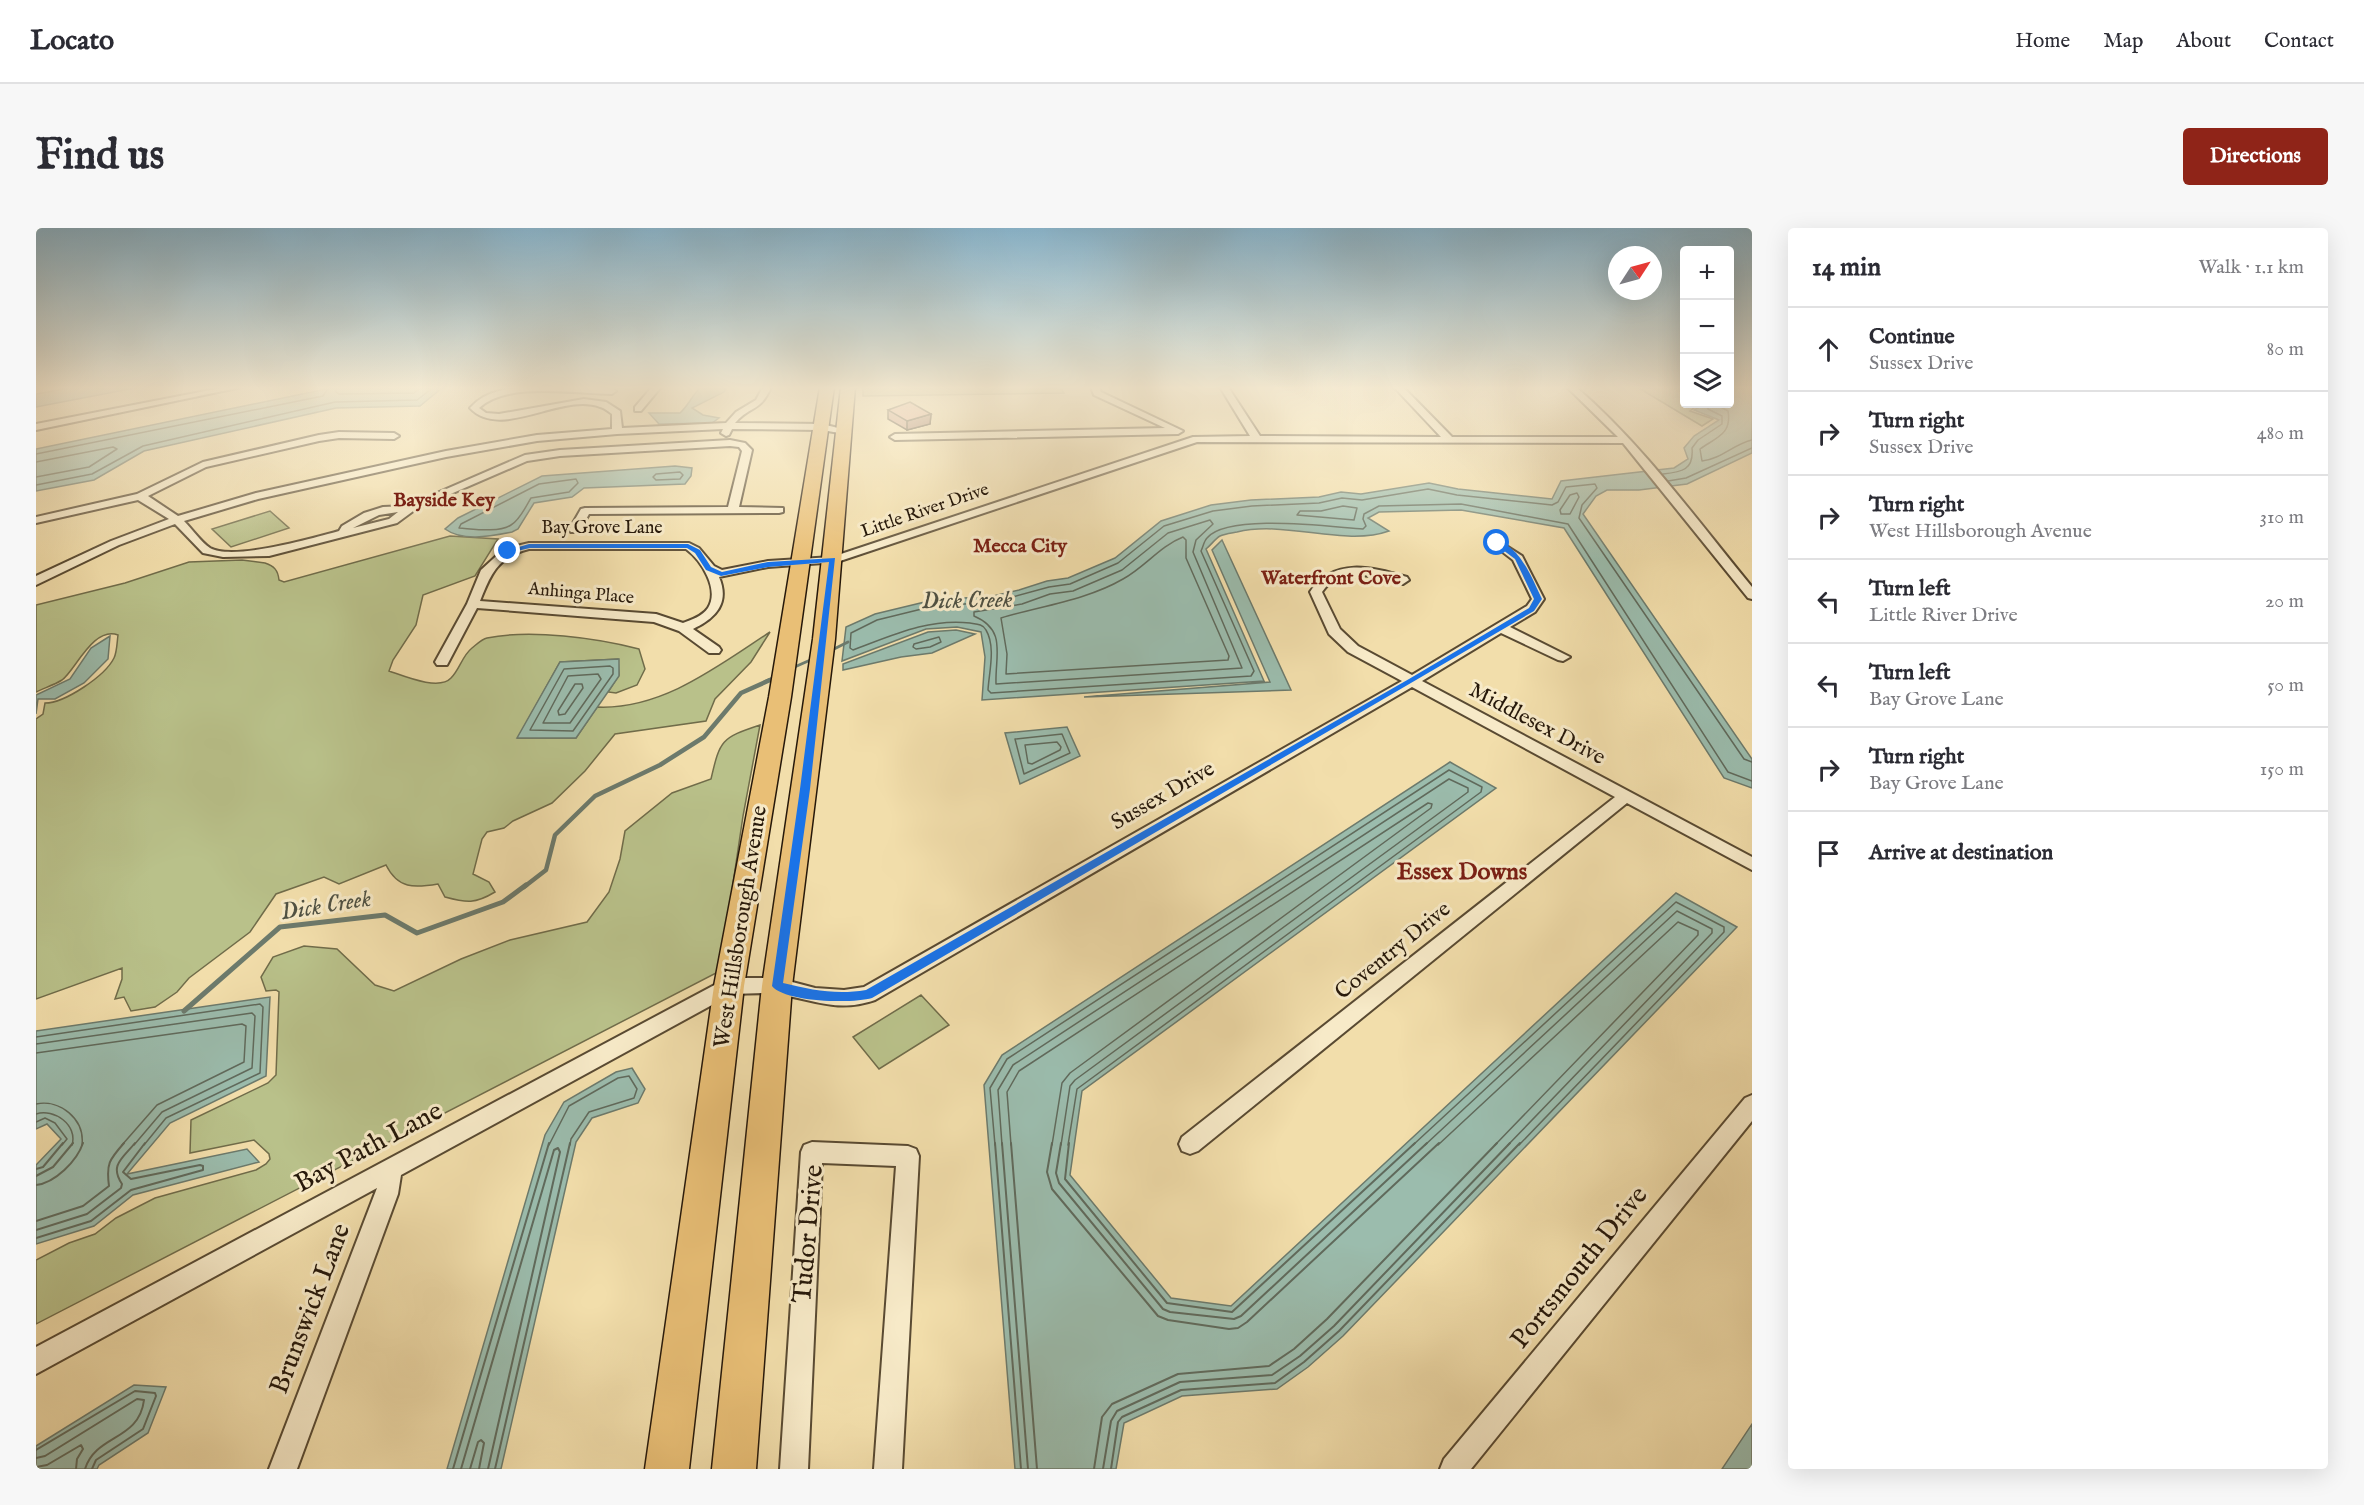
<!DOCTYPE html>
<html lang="en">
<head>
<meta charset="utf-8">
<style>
  body { margin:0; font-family:"IM FELL English",serif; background:#f7f7f7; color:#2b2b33 }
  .controls { position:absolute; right:18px; top:18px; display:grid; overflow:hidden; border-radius:6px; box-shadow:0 6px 24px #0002 }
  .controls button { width:54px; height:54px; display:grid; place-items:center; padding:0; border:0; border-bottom:2px solid #e1e1e2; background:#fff; color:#2b2b33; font:30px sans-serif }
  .compass { position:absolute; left:1572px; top:18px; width:54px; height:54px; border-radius:50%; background:#fff; box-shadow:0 6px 24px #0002; rotate:54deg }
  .stop { position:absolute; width:18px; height:18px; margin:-14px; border:4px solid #1a73e8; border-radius:50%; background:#fff }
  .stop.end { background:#1a73e8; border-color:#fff; box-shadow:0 2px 6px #0008 }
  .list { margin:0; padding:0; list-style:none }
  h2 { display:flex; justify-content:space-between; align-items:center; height:78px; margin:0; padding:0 24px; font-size:26px }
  h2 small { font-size:20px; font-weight:400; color:#7c7c81 }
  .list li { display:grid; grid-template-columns:39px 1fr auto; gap:18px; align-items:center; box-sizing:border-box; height:84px; padding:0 24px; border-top:2px solid #e1e1e2 }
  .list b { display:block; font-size:22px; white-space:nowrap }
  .list p { margin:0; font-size:20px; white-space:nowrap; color:#7c7c81 }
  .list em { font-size:20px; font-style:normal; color:#7c7c81 }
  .icon { flex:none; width:33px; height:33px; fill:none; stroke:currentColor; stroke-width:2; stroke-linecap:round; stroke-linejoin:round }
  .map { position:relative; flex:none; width:1716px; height:1241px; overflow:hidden; border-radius:6px }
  header { display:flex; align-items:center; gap:36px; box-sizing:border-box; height:84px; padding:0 30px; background:#fff; border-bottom:2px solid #e1e1e2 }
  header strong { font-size:28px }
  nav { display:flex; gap:33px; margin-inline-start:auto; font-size:21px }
  .intro { display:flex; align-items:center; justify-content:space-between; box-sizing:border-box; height:144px; padding:0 36px }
  h1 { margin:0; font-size:42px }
  .button { padding:15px 27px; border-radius:6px; background:#8f2418; color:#fff; font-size:21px; font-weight:700 }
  main { display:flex; gap:36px; padding:0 36px }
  aside { flex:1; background:#fff; border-radius:6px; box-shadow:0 6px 24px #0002 }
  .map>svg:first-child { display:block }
  .green { fill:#b9c18a; stroke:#706c4a; stroke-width:1.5 }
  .water { fill:#9bbcad; stroke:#6c7a6c; stroke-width:1.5 }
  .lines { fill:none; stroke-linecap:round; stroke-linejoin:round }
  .shore-far1 { stroke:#606a5c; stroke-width:1.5 }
  .shore { stroke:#606a5c; stroke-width:2 }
  .stream-far2 { stroke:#6c7a6c; stroke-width:3 }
  .stream-far1 { stroke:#6c7a6c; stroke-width:4.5 }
  .stream { stroke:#6c7a6c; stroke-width:5 }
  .street-casing { stroke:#594a32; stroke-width:4 }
  .primary-casing { stroke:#26180a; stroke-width:3 }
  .street { fill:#f7eac8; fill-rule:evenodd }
  .primary { fill:#e9bf76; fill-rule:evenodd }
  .wall { fill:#bb8572; stroke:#26180a; stroke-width:1.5 }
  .shaded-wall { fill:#996c5d; stroke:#26180a; stroke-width:1.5 }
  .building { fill:#da9b85; stroke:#26180a; stroke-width:1.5 }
  .route { fill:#1a73e8 }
  .labels { text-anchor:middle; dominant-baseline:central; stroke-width:6; stroke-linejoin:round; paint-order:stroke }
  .far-street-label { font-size:18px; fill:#26180a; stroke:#f7eac8 }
  .far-neighbourhood-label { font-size:20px; font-weight:bold; fill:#7a1f14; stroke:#f7eac8 }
  .street-label { font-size:22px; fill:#26180a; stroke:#f7eac8 }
  .water-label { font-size:24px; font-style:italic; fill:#4f5143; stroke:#f7eac8 }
  .neighbourhood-label { font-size:24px; font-weight:bold; fill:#7a1f14; stroke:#f7eac8 }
  .near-street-label { font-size:27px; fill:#26180a; stroke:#f7eac8 }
</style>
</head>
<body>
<header>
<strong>Locato</strong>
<nav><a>Home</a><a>Map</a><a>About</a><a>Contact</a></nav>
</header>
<div class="intro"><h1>Find us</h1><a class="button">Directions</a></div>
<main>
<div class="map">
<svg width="1716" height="1241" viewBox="0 0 1716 1241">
  <rect width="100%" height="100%" fill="#f2deab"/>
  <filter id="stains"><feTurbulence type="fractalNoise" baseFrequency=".00333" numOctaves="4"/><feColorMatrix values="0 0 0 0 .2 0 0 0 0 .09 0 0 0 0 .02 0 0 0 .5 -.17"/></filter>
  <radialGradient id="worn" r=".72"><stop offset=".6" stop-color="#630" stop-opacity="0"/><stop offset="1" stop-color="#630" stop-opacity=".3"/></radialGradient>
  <!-- green -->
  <path class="green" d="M827 159H1024L1028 165 827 168Z
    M1601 159H1648V176H1663L1654 183 1677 191 1666 198Z
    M234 283 253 300 195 319 176 301Z
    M414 308 462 311 439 348 387 367 380 397 357 432 353 443C368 448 403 463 415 450 424 441 426 428 436 420 441 416 446 411 451 410 495 401 561 410 603 421L609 441 601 457 580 465 572 464 583 447 582 431 524 434 482 510H540L561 479C626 482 682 438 734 404L715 434 679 471 670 493 579 506 549 543 516 575 477 593 468 600 451 604 446 611 437 646 453 654 459 664C439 676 431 675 409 669L402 656C378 660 362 661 350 637L303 656 288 649 240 666 214 704 153 750 141 764 119 779 95 783 88 769 79 771 86 751V740L0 771V491L7 486 9 475C29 475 69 448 78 430 81 424 81 414 82 407 57 398 39 443 26 452 18 457 8 460 0 464V377L89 355 153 334 206 332 229 335C238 338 242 342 243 352L248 354Z
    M724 497 707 588 684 743 0 1096V1032L33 1015 59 1006 80 990 119 970 220 942 230 936 234 931 233 926 218 912 154 925 155 892 232 855 240 847 243 764 240 762 230 763 225 749 237 729 268 718 301 721 339 757 358 763 425 731 474 712 551 694 573 664 584 631 589 603 636 565 675 551C684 512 685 510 724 497Z
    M885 767 913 797 843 841 817 809Z"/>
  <!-- water -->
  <path class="water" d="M40 159H104L0 179V166Z
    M300 159H407L384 178 300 180 108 223 58 252 0 263V221Z
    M665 159H691L688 164 656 180 667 187 683 190 676 195 623 196 613 185H644C653 177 656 167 665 159Z
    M1694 159H1716V225L1651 256 1603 262H1571L1560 268 1547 286 1716 531V560L1688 550 1528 300 1425 282 1343 284 1332 290 1353 303C1308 319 1250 292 1201 304 1196 305 1188 306 1184 308 1179 311 1175 317 1170 321L1228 453 946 472 949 429 945 404 921 399 890 401 806 433 810 399 839 386 901 371 953 369 983 362 1011 353 1032 350 1079 330 1125 293 1175 277 1215 272 1283 269 1305 264 1325 266 1393 255 1422 261 1516 271 1525 253 1638 240 1652 231 1648 220 1658 208 1683 192 1658 182 1669 176H1694Z
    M639 238 656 240 655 248 649 256 548 260 536 269 498 275 482 301 476 304C455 308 427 314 409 301L422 290 506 248Z
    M1186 312 1255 462 1048 469 1234 454 1176 322Z
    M920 402 939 406 896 425 865 429 807 442V436L892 404Z
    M74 408 72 431 48 455 19 471H2L0 486V467L34 451 55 420Z
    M583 431V448L540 510H481L524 434Z
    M1031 499 1044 528 984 556 969 505Z
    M1414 534 1460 560 1046 863 1034 947 1135 1070 1195 1078 1640 665 1701 699 1307 1108 1272 1139 1241 1161 1146 1168 1088 1195 1080 1241H979L948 857 966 827Z
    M234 769 230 848 134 895 91 946 211 921 223 934 97 967 58 998 0 1016V937L25 911 11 896 0 901V803Z
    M596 840 609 861 602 875 556 890 540 914 465 1241H411L509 907 528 874 580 844Z
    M98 1157 130 1159 112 1205 63 1237 61 1241H0V1218Z
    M1716 1196V1241H1686Z"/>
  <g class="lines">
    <!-- shore-far1 -->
    <path class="shore-far1" d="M300 159V164L303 166 378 165 386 159
      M1679 176 1692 183C1696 206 1681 209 1664 221L1666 233C1685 231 1698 216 1716 212
      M0 226 287 168 293 159
      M0 234 77 219 81 221 53 239 0 249
      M644 244 647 247 644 251 620 252 617 249 620 246Z
      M1627 246C1646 244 1658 242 1656 220L1662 212 1686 196V188L1672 181 1671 176
      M540 251 542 255 533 264 495 270C490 278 484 292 475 297 462 305 438 301 423 300L425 296 503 256Z
      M1632 253 1650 250 1716 220
      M0 257 56 246 107 218 299 174 381 172 398 159
      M1541 265 1543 269 1534 286H1525L1524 282 1534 267Z
      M1307 278 1321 280 1318 292 1261 287 1264 283H1285Z
      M1174 292 1177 296 1160 312 1157 324 1206 440 960 456C959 427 971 402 938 388V384L986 376 1014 366 1037 363 1086 342 1132 305Z
      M1147 309 1150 312V330L1193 428 1192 432 970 446 971 426 965 390C1005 378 1051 372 1087 351 1109 339 1124 318 1147 309Z
      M903 409 905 414 894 419 880 421 877 419 878 416Z
      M574 438 577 440V446L537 503 494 502 528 441Z
      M562 446 565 451 534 495H507L532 448Z
      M539 456H546L547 460 529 486 523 487 522 483Z
      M1026 506 1034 525 988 546 979 511Z
      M1021 514 1025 519 1024 522 996 536 992 535 989 517Z
      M1716 534 1708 531 1543 290 1546 277 1561 260 1559 256 1530 259 1522 274 1516 277 1421 267 1392 261 1326 272 1306 270 1283 275 1216 278 1177 283 1128 298 1082 335 1034 356 1013 359 954 375 902 377 841 392 815 405 814 420 817 422C855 408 892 390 934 395 940 396 947 396 950 402 960 419 953 444 952 462L955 465 1215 448 1218 443 1165 323C1167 319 1168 313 1171 310 1192 285 1295 299 1327 301L1330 298 1327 291 1328 286 1343 278 1425 276 1532 296 1692 544 1716 553
      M0 809 224 776 227 779 224 845 130 890 108 917
      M0 816 216 785 219 788 216 840 126 884 98 917
      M0 825 206 796 210 798 208 834 121 877 86 917
      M0 876C24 871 49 891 46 917
      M0 886C18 880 42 897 36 917
      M0 894 9 890 19 895 31 911 26 917
      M513 917 533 878 582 850 593 848 601 861 598 870 553 884 535 911 534 917
      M959 917 954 860 971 831 1413 542 1446 559 1445 564 1041 861 1032 917
      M966 917 962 862 977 837 1413 551 1432 560V564L1039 852 1034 858 1025 917
      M975 917 971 864 983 843 1392 575 1396 576 1395 580 1034 845 1026 855 1016 917
      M1377 917 1640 674 1688 699V704L1483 917
      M1389 917 1641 683 1676 701V705L1472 917
      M1402 917 1642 694 1662 703V707L1459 917"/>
    <!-- shore -->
    <path class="shore" d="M959 915 985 1241
      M966 915 992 1241
      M975 915 1001 1241
      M1016 915 1011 944 1016 961 1122 1088 1132 1092 1193 1101 1202 1100 1211 1094 1403 915
      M1025 915 1020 945 1023 955 1127 1081 1134 1084 1198 1091 1205 1088 1391 915
      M1033 915 1029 951 1131 1075 1196 1084 1379 915
      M0 941 7 939 27 915
      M0 948 17 939 37 915
      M0 957C19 955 41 933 47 915
      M0 993 47 978 73 958C70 936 73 932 88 915
      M0 1002 51 986 85 960 86 956C73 937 87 930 99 915
      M0 1010 55 993 95 962 167 942V938L164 937 95 951 87 944 109 915
      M0 1222 99 1163 119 1165 120 1168 107 1201 60 1232 56 1241
      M0 1230 9 1228 101 1171 108 1172C103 1213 60 1206 49 1241
      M0 1239 11 1237 45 1217 47 1221 41 1231 40 1241
      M417 1241 513 915
      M425 1241 518 922 522 920 524 924 452 1241
      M434 1241 442 1214 445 1212 448 1215 443 1241
      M459 1241 534 915
      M1058 1241 1066 1189 1076 1176 1142 1146 1233 1138 1258 1121 1291 1091 1461 915
      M1067 1241 1075 1193 1081 1183 1144 1154 1236 1147 1264 1128 1298 1098 1474 915
      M1075 1241 1082 1194 1086 1189 1145 1162 1239 1155 1268 1134 1303 1103 1484 915"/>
    <!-- stream-far2 -->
    <path class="stream-far2" d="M792 424 812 414
      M754 441 779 430
      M730 453 741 448"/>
    <!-- stream-far1 -->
    <path class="stream-far1" d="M488 659 510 642 519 607 559 568 624 537 668 509 705 465 734 452"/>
    <!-- stream -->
    <path class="stream" d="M148 783 244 699 349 687 381 705 467 674 490 657"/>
    <!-- street casing -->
    <g class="street-casing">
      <path id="street" d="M190 159H206L0 202V196Z
        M509 159 576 160 580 163 576 166C539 166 472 153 443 180L450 185 463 186 548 171 570 174 584 183 586 200 690 195 700 184 720 172 727 159H735C724 185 714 177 699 195L786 196 814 203 809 206 786 202 696 201 693 207 690 208 685 205 687 201 581 206 501 213 410 229 222 271 148 293C156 301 165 314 174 320 197 333 277 310 303 303L306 298 328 285 347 279 371 278 489 227 524 222 694 212 709 215 716 222 703 279 747 280V284L743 285 553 286 543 304H535L533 302 545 281 549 280 692 279 706 223 703 219 694 218 524 228 491 233 380 281 361 295 233 328 187 329 167 325 139 296 83 317 0 357V348L75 313 133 291 102 272 0 295V289L101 266 167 234 283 207 303 204 358 205 363 208 358 211 303 210 283 213 170 239 112 268 142 288 220 265 410 223 501 207 576 201V186C573 184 569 180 564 179 526 164 465 213 434 180 452 159 482 159 509 159ZM362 284 353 291 317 300 343 287Z
        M616 159H625L605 183H599V179Z
        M1055 159H1063L1065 164 1147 203 1142 206 859 212 854 209 859 206 1129 200 1058 167Z
        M1184 159H1192L1224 208 1405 209 1358 159H1367L1416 209H1582L1531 159H1540C1607 217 1660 291 1716 359V371L1712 370 1587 215 1161 214 801 334 732 339 683 349C694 375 680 390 657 401L683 419 685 422 683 425H673L643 403 618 394 441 380 411 437H401L399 434 431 376 445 342 468 321 493 315H653L663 320 678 338 686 342 732 333 796 329 1157 209 1214 208ZM493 321H650C665 332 684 361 672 380 667 388 655 392 647 395L620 386 444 373C455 345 462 329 493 321Z
        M1461 312 1486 328 1508 371 1499 384 1474 399 1534 429 1527 433 1522 432 1465 405 1386 453 1716 629V642L1591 575 1162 923 1154 926 1146 923 1143 916 1146 909 1579 569 1376 459 839 772C801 785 779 772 742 766 728 764 711 766 696 766L365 947 362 966 261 1241H233L341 960 0 1146V1119L686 753 693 750H741L779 760 808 762 828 759 1366 453 1312 424 1293 406 1274 364C1298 329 1335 339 1371 349L1373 352 1367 356C1340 349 1305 336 1286 364L1304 401 1322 418 1376 447 1491 378 1496 371 1477 332 1455 315Z
        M1716 867V893L1435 1241H1404L1408 1231 1709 870Z
        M776 914 872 918 880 921 883 928 866 1241H838L860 938 786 935 772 1241H744L765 924 768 917Z"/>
    </g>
    <!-- primary casing -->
    <g class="primary-casing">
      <path id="primary" d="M784 159H798L755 469 708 758 653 1241H609L678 758 733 469Z
        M805 159H819L799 411 756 758 720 1241H676L726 758 777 411Z"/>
    </g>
    <!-- street -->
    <use href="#street" class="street"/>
    <!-- primary -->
    <use href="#primary" class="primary"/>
  </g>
  <!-- wall -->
  <path class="wall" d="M852 182 895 186 894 196 871 202 852 191Z"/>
  <!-- shaded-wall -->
  <path class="shaded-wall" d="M895 186 894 196 871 202V193Z"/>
  <!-- building -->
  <path class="building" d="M874 174 895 186 871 193 852 182Z"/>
  <!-- sky -->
  <linearGradient id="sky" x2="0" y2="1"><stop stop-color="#89b7d0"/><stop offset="0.48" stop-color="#f9f0d9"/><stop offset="1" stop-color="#f9f0d9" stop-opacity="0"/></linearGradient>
  <rect width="1716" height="333" fill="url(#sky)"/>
  <!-- route -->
  <path class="route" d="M1459 314C1483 314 1497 353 1506 371L1498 383 836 770C816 776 748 774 736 758L764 561 793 334 732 339 685 348 670 342 659 325 651 320H494L472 325 469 323 493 316H652L664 322 675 339 686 344 732 334 799 330 774 561 747 755C776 762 800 767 830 762L1373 451 1493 380 1498 371 1479 331 1459 316Z"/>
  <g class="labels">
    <!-- far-street labels -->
    <g class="far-street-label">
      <text transform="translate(889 283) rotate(-19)">Little River Drive</text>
      <text x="566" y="300">Bay Grove Lane</text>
      <text transform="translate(545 366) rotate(5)">Anhinga Place</text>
    </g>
    <!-- far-neighbourhood labels -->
    <g class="far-neighbourhood-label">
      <text x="408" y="272">Bayside Key</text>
      <text x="984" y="318">Mecca City</text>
      <text x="1295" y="350">Waterfront Cove</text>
    </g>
    <!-- street labels -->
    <g class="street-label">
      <text transform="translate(1501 496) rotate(28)">Middlesex Drive</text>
      <text transform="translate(1127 568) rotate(-30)">Sussex Drive</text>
      <text transform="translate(705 699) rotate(-81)">West Hillsborough Avenue</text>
      <text transform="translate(1357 723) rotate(-39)">Coventry Drive</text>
    </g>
    <!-- water labels -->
    <g class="water-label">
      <text transform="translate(931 373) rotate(-1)">Dick Creek</text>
      <text transform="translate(290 678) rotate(-9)">Dick Creek</text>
    </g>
    <!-- neighbourhood labels -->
    <g class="neighbourhood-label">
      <text x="1426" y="644">Essex Downs</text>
    </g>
    <!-- near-street labels -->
    <g class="near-street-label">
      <text transform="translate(333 920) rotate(-28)">Bay Path Lane</text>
      <text transform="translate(773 1006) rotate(-85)">Tudor Drive</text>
      <text transform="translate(1544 1040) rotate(-51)">Portsmouth Drive</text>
      <text transform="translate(275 1081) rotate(-69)">Brunswick Lane</text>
    </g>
  </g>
  <rect width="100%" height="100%" filter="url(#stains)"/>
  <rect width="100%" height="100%" fill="url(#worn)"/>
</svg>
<div class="controls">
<button>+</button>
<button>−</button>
<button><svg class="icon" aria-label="layers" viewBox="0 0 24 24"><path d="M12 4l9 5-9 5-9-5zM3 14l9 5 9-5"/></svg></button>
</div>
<svg class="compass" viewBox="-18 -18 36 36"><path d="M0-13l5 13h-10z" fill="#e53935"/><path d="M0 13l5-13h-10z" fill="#7c7c81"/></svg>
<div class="stop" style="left:1461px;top:315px"></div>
<div class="stop end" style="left:472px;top:323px"></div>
</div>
<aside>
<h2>14 min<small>Walk · 1.1 km</small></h2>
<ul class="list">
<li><svg class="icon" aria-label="ahead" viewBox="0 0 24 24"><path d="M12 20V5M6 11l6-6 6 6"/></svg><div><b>Continue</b><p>Sussex Drive</p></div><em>80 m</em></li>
<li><svg class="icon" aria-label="right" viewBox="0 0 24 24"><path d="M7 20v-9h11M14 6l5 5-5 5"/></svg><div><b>Turn right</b><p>Sussex Drive</p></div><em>480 m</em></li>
<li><svg class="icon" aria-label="right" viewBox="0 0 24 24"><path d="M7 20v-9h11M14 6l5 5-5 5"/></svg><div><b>Turn right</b><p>West Hillsborough Avenue</p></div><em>310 m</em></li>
<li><svg class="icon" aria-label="left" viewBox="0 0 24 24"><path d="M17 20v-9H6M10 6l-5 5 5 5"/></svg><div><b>Turn left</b><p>Little River Drive</p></div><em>20 m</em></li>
<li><svg class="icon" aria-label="left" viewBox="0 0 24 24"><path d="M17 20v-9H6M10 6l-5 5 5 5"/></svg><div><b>Turn left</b><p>Bay Grove Lane</p></div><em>50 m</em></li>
<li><svg class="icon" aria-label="right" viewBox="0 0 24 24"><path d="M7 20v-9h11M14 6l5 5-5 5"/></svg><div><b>Turn right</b><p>Bay Grove Lane</p></div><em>150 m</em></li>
<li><svg class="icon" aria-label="arrive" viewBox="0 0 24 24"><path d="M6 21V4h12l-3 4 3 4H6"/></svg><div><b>Arrive at destination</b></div></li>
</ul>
</aside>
</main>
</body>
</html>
